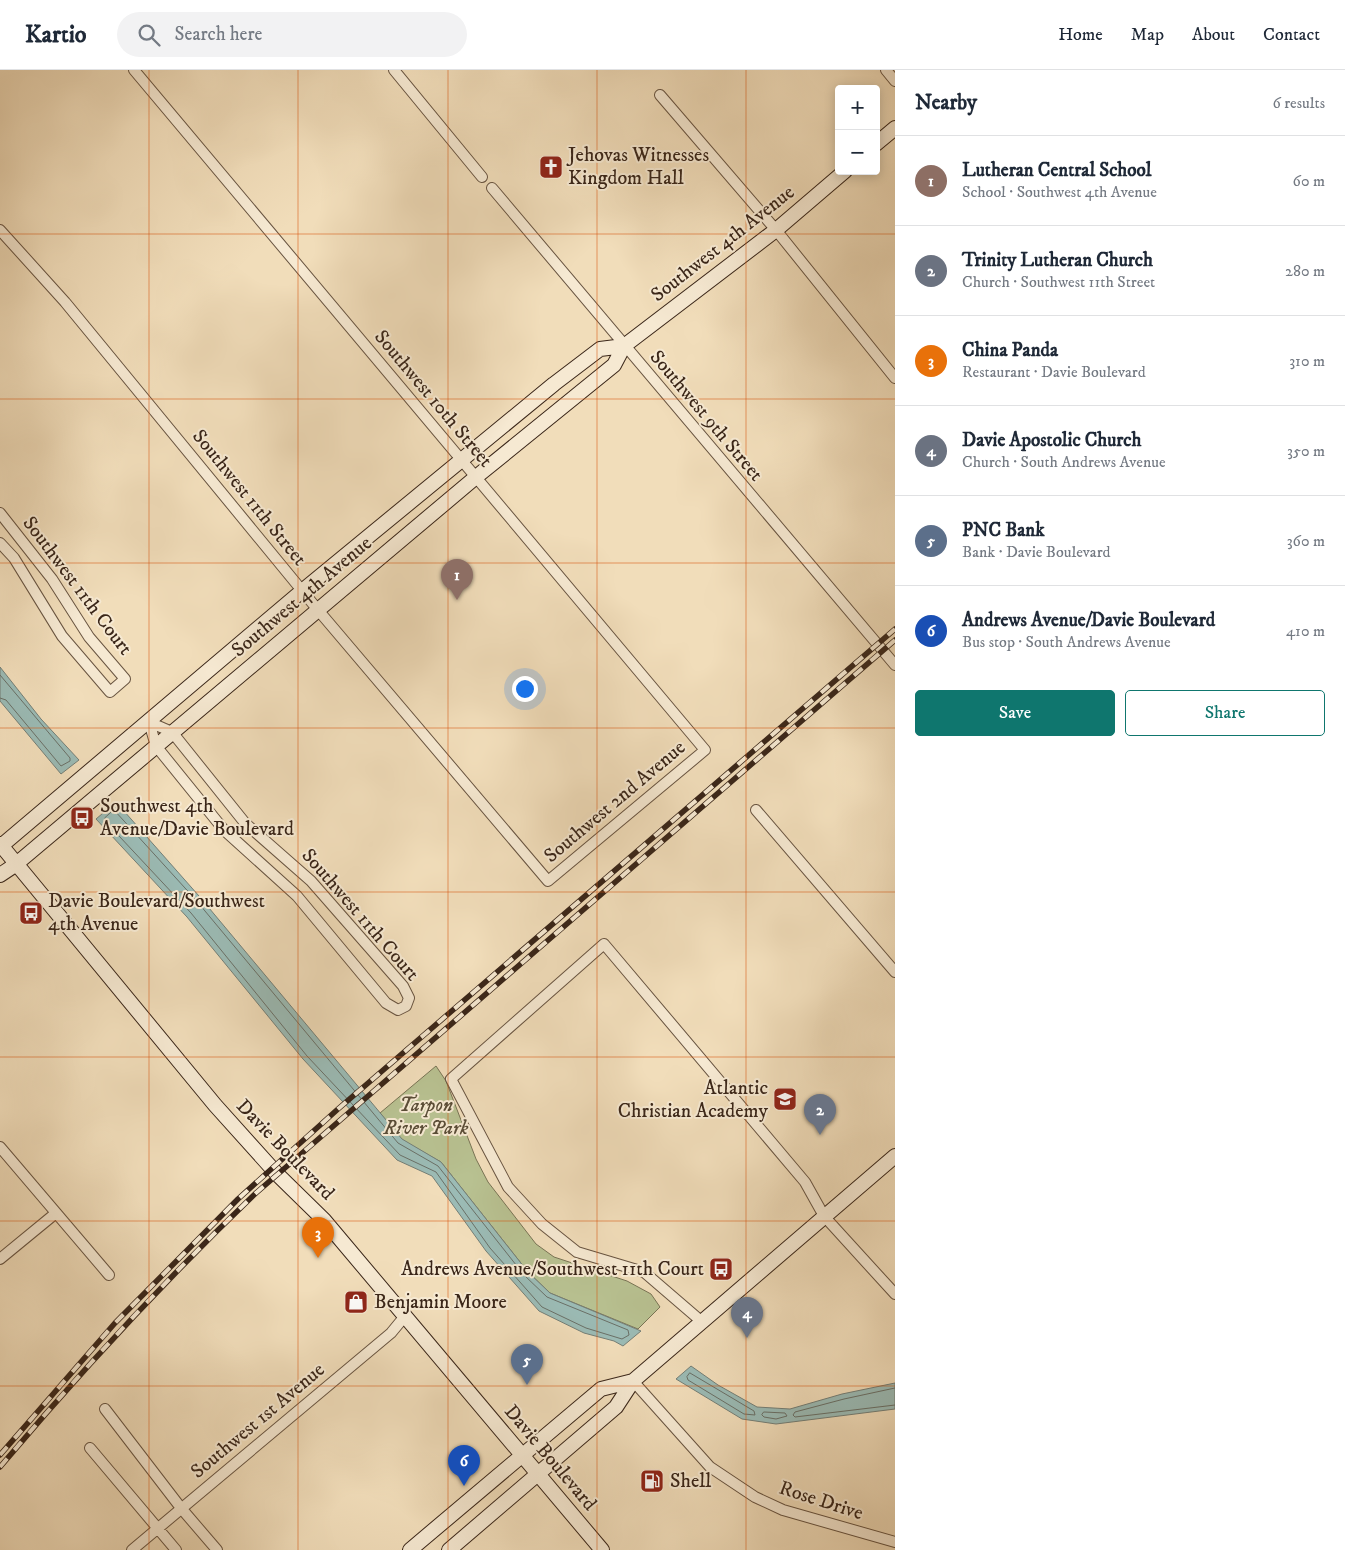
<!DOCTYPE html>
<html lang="en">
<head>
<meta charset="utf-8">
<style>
  body { margin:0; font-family:"IM FELL DW Pica",serif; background:#f2f2f3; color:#1f2937 }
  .controls { position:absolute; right:15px; top:15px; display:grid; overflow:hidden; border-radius:5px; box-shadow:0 2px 12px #0003 }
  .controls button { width:45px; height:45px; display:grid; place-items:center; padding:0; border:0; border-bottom:1px solid #e0e1e3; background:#fff; color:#1f2937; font:25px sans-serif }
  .you { position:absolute; left:524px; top:618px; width:18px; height:18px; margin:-12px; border:4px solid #fff; border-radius:50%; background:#1a73e8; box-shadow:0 0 0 8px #1a73e833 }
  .badge { display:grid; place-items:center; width:32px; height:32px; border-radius:50%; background:#0f766e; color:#fff; font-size:16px; font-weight:700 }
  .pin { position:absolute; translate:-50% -41px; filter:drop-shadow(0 1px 2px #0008) }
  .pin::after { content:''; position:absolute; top:26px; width:18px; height:15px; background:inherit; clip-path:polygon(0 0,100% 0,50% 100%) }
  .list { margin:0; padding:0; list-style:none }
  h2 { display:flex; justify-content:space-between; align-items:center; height:65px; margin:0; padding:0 20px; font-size:21px }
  h2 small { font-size:16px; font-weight:400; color:#747a83 }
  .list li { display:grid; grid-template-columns:32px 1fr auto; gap:15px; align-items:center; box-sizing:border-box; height:90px; padding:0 20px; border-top:1px solid #e0e1e3 }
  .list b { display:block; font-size:19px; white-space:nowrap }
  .list p { margin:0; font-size:16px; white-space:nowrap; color:#747a83 }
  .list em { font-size:16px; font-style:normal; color:#747a83 }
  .actions { display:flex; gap:10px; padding:15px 20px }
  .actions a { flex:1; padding:11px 0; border:1px solid #0f766e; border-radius:5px; text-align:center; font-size:18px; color:#0f766e }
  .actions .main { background:#0f766e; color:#fff }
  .icon { flex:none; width:28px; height:28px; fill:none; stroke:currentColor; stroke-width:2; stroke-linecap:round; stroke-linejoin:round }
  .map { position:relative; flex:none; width:895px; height:1480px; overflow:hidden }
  header { display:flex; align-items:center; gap:30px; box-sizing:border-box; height:70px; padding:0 25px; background:#fff; border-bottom:1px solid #e0e1e3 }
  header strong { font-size:24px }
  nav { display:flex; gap:28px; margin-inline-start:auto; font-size:18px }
  .search { width:350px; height:45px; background:#f2f2f3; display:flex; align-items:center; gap:12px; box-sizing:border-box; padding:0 18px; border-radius:28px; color:#747a83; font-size:19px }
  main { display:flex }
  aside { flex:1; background:#fff }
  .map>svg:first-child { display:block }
  .green { fill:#b8c191; stroke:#797455 }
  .water { fill:#9bbbb5; stroke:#747f77 }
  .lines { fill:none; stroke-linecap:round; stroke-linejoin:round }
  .shore { stroke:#6a7067; stroke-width:1 }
  .street-casing { stroke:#685441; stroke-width:12 }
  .secondary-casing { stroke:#3a2619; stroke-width:16 }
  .street { stroke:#f6e9d2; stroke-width:10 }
  .secondary { stroke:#f6e9d2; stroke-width:14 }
  .rail-casing { stroke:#3a2619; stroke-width:5.5 }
  .rail { stroke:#f6e9d2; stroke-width:4; stroke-dasharray:11; stroke-linecap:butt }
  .grid { fill:none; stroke:#d7540d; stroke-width:1; stroke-opacity:0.55 }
  .labels { text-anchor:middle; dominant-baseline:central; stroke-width:4; stroke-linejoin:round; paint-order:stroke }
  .poi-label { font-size:20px; fill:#3a2619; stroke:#f6e9d2; text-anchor:start }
  .street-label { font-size:20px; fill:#3a2619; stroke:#f6e9d2 }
  .park-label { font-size:20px; font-style:italic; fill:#5a4d37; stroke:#f6e9d2 }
</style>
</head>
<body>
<header>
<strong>Kartio</strong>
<div class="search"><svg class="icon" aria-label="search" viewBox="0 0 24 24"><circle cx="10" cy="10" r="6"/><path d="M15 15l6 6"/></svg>Search here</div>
<nav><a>Home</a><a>Map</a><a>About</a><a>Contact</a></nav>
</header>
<main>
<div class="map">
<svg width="895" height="1480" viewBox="0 0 895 1480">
  <rect width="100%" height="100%" fill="#f1ddba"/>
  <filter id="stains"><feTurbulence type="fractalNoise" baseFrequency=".004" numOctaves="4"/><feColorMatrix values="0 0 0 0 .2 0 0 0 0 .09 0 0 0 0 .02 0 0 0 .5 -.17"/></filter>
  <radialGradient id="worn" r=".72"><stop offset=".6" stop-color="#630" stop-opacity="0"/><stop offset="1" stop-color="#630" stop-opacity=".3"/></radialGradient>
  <!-- green -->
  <path class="green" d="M436 996 446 1011 476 1089 488 1112 536 1174 554 1187 627 1211 651 1224 660 1237 638 1259 550 1223 528 1202 441 1092 402 1070 380 1043Z"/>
  <!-- water -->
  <path class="water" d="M0 597 41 649 79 690 61 704 0 631Z
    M116 732 199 826 402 1069 441 1092 528 1202 550 1223 641 1261 623 1276 614 1271 584 1263 539 1241 486 1181 432 1106 397 1090 303 989 187 847 96 749Z
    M691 1296 718 1315 757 1337 790 1339 842 1324 895 1313V1339L776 1354 742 1349 676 1309Z"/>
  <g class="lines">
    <!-- shore -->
    <path class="shore" d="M0 605 70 688V691L61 696 6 630 0 628
      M114 740 195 829 398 1073 438 1096 524 1205 547 1227 628 1260 629 1265 622 1269 586 1258 542 1237 490 1178 436 1102 400 1085 307 986 191 843 105 751V748Z
      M690 1303 754 1341 755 1345 744 1344 688 1310 687 1307Z
      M895 1318 844 1329 795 1342 793 1345 795 1347 895 1335
      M764 1342 785 1343 787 1346 776 1349 764 1347 762 1345Z"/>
    <!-- street casing -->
    <g class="street-casing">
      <path id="street" d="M394 0 482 107
        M886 0 895 11
        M660 25 776 160 895 308
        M492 118 895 595
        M0 160 65 232 318 540 548 811 705 680 134 0
        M0 443 52 509 89 567 125 609 110 622 62 566 14 488 0 473
        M149 652 172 662 245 753 311 811 403 916 409 928 406 936 398 940 386 933 297 826 224 760 156 676Z
        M756 740 895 902
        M0 1077 109 1205
        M0 1189 56 1143
        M701 1251 644 1202 577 1182 542 1154 508 1117 451 1009 604 874 805 1112 824 1146 895 1224
        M633 1311 710 1397 755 1427 783 1440 895 1472
        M105 1339 181 1438 217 1480
        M90 1378 176 1480
        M132 1480 391 1263 405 1246"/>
    </g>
    <!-- secondary casing -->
    <g class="secondary-casing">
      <path id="secondary" d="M876 74 895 58
        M0 774 215 1035 277 1104 324 1150 602 1480
        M0 777 302 521 554 314 600 279 624 276
        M0 805 15 795 476 407 614 295 624 276 776 160 845 101
        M410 1480 601 1319 633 1311
        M449 1480 616 1337 633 1311 895 1086"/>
    </g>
    <!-- street -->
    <use href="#street" class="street"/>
    <!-- secondary -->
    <use href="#secondary" class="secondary"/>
    <!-- rail casing -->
    <g class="rail-casing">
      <path id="rail" d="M0 1385 115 1253 238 1129 338 1039 895 559
        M0 1397C82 1300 164 1211 256 1123L895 570"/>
    </g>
    <!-- rail -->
    <use href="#rail" class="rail"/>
  </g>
  <!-- grid -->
  <path class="grid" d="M149 0V1480M298 0V1480M448 0V1480M597 0V1480M746 0V1480M0 164H895M0 329H895M0 493H895M0 658H895M0 822H895M0 987H895M0 1151H895M0 1316H895"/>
  <!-- icons -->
  <defs>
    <g id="church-square" transform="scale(1.25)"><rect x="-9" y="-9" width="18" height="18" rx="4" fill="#8f2418" stroke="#f6e9d2"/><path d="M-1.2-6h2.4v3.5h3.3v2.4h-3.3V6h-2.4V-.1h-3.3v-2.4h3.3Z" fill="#fff"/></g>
    <g id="bus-square" transform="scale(1.25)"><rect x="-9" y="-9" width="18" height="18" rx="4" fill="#8f2418" stroke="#f6e9d2"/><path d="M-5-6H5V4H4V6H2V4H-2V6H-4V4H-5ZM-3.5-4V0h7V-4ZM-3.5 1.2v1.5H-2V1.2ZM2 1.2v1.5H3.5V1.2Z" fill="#fff"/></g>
    <g id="school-square" transform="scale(1.25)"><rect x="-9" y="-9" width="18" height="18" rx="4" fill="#8f2418" stroke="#f6e9d2"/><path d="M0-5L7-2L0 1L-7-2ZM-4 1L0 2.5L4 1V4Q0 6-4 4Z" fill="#fff"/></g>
    <g id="shop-square" transform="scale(1.25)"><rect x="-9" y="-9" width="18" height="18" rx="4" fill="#8f2418" stroke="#f6e9d2"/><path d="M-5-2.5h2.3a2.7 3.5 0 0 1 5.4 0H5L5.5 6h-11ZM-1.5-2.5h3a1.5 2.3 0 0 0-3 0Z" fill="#fff"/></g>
    <g id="fuel-square" transform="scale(1.25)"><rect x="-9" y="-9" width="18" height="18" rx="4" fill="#8f2418" stroke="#f6e9d2"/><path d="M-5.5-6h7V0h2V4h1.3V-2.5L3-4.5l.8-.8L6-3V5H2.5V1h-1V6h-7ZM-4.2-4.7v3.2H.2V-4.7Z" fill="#fff"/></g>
  </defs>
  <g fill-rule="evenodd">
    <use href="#church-square" x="551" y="97"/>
    <use href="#bus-square" x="82" y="748"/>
    <use href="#bus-square" x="31" y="843"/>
    <use href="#school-square" x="785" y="1029"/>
    <use href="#bus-square" x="721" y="1199"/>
    <use href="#shop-square" x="356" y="1232"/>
    <use href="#fuel-square" x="652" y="1411"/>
  </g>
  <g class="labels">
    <!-- poi labels -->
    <g class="poi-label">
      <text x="568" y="85">Jehovas Witnesses<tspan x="568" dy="23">Kingdom Hall</tspan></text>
      <text x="100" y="736">Southwest 4th<tspan x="100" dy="23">Avenue/Davie Boulevard</tspan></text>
      <text x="48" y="831">Davie Boulevard/Southwest<tspan x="48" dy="23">4th Avenue</tspan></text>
      <text x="768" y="1018" text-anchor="end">Atlantic<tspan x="768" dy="23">Christian Academy</tspan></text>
      <text x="704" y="1199" text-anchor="end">Andrews Avenue/Southwest 11th Court</text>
      <text x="374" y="1232">Benjamin Moore</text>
      <text x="670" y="1411">Shell</text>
    </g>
    <!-- street labels -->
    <g class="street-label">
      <text transform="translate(723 174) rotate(-38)">Southwest 4th Avenue</text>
      <text transform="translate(433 329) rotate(50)">Southwest 10th Street</text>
      <text transform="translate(706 346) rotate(50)">Southwest 9th Street</text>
      <text transform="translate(249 428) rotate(51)">Southwest 11th Street</text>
      <text transform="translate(77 516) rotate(53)">Southwest 11th Court</text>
      <text transform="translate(302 527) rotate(-40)">Southwest 4th Avenue</text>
      <text transform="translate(615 732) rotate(-40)">Southwest 2nd Avenue</text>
      <text transform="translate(360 845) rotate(49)">Southwest 11th Court</text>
      <text transform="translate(285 1080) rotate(46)">Davie Boulevard</text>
      <text transform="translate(258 1351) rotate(-40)">Southwest 1st Avenue</text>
      <text transform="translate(550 1388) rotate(50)">Davie Boulevard</text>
      <text transform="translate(821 1431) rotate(18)">Rose Drive</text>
    </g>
    <!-- park labels -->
    <g class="park-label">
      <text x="426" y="1035">Tarpon<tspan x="426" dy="23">River Park</tspan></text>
    </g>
  </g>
  <rect width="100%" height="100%" filter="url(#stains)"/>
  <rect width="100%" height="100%" fill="url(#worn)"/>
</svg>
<div class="controls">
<button>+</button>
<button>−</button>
</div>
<div class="you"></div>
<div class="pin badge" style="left:457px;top:530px;background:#8d6e63">1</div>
<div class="pin badge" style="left:820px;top:1065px;background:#6b7280">2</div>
<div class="pin badge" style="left:318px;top:1188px;background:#e8710a">3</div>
<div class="pin badge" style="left:747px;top:1268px;background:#6b7280">4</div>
<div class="pin badge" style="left:527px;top:1315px;background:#5c6f8a">5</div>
<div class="pin badge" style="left:464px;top:1416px;background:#1a4fb4">6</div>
</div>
<aside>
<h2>Nearby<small>6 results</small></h2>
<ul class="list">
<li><span class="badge" style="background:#8d6e63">1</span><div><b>Lutheran Central School</b><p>School · Southwest 4th Avenue</p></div><em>60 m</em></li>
<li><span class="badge" style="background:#6b7280">2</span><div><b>Trinity Lutheran Church</b><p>Church · Southwest 11th Street</p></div><em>280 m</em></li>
<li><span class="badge" style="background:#e8710a">3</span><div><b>China Panda</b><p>Restaurant · Davie Boulevard</p></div><em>310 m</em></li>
<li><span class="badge" style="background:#6b7280">4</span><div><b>Davie Apostolic Church</b><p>Church · South Andrews Avenue</p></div><em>350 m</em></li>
<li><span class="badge" style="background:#5c6f8a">5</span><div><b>PNC Bank</b><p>Bank · Davie Boulevard</p></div><em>360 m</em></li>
<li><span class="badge" style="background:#1a4fb4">6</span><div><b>Andrews Avenue/Davie Boulevard</b><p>Bus stop · South Andrews Avenue</p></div><em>410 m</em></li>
</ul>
<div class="actions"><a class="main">Save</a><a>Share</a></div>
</aside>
</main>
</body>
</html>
